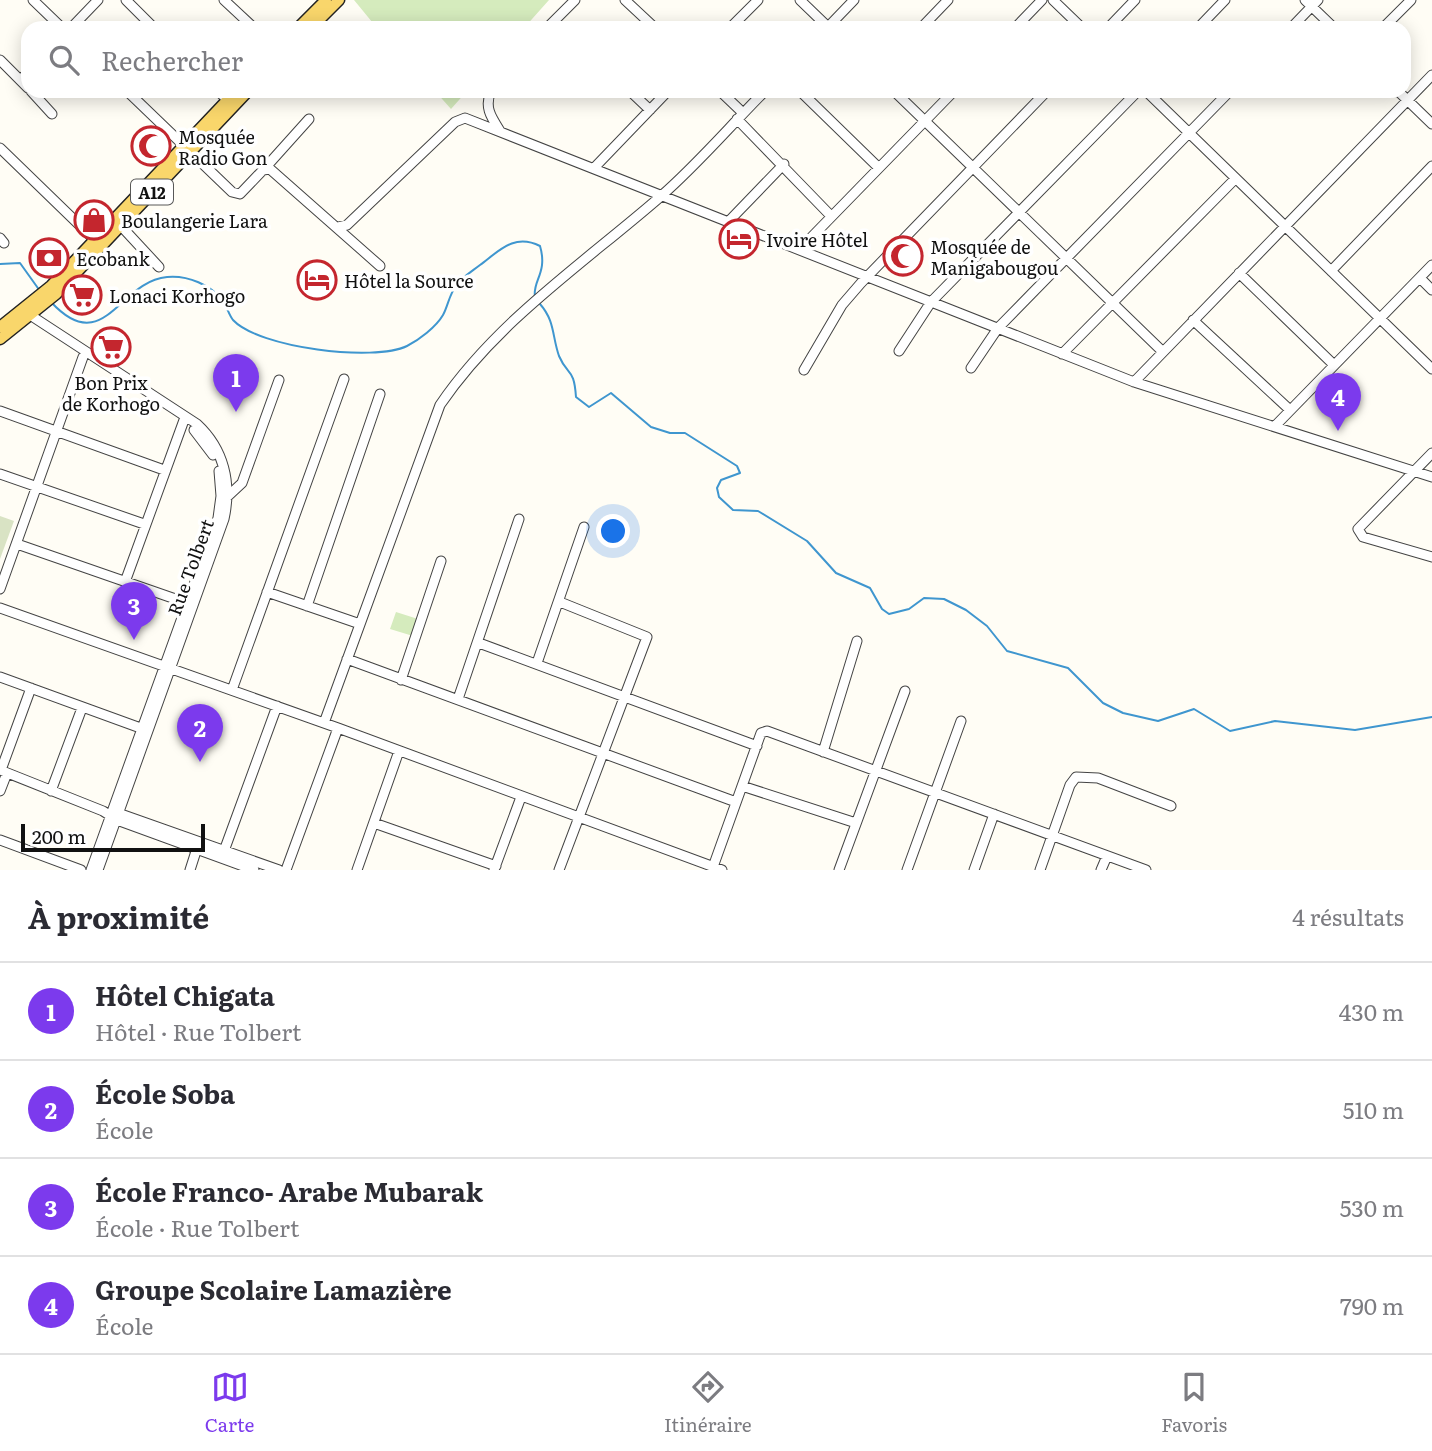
<!DOCTYPE html>
<html lang="fr">
<head>
<meta charset="utf-8">
<style>
  body { margin:0; font-family:Literata,serif; background:#f2f2f3; color:#2b2b33 }
  .scale { position:absolute; left:21px; bottom:18px; width:184px; box-sizing:border-box; padding-left:7px; border:4px solid #111; border-top:0; font-size:19px; line-height:24px; white-space:nowrap; color:#111; -webkit-text-stroke:5px #fff; paint-order:stroke }
  .you { position:absolute; left:614px; top:532px; width:24px; height:24px; margin:-18px; border:5px solid #fff; border-radius:50%; background:#1a73e8; box-shadow:0 0 0 10px #1a73e833 }
  .badge { display:grid; place-items:center; width:46px; height:46px; border-radius:50%; background:#7c3aed; color:#fff; font-size:23px; font-weight:700 }
  .pin { position:absolute; translate:-50% -58px; filter:drop-shadow(0 2px 4px #0008) }
  .pin::after { content:''; position:absolute; top:37px; width:24px; height:21px; background:inherit; clip-path:polygon(0 0,100% 0,50% 100%) }
  .list { margin:0; padding:0; list-style:none }
  h2 { display:flex; justify-content:space-between; align-items:center; height:91px; margin:0; padding:0 28px; font-size:30px }
  h2 small { font-size:23px; font-weight:400; color:#7c7c81 }
  .list li { display:grid; grid-template-columns:46px 1fr auto; gap:21px; align-items:center; box-sizing:border-box; height:98px; padding:0 28px; border-top:2px solid #e1e1e2 }
  .list b { display:block; font-size:26px; white-space:nowrap }
  .list p { margin:0; font-size:23px; white-space:nowrap; color:#7c7c81 }
  .list em { font-size:23px; font-style:normal; color:#7c7c81 }
  .icon { flex:none; width:38px; height:38px; fill:none; stroke:currentColor; stroke-width:2; stroke-linecap:round; stroke-linejoin:round }
  .map { position:relative; flex:none; width:1432px; height:870px; overflow:hidden }
  .search { position:absolute; background:#fff; box-shadow:0 4px 18px #0003; left:21px; right:21px; top:21px; height:77px; display:flex; align-items:center; gap:18px; box-sizing:border-box; padding:0 24px; border-radius:21px; color:#7c7c81; font-size:26px }
  .sheet { height:483px; background:#fff }
  nav { display:flex; justify-content:space-around; align-items:center; box-sizing:border-box; height:98px; border-top:2px solid #e1e1e2; background:#fff; font-size:19px; color:#7c7c81 }
  nav a { display:grid; justify-items:center; gap:4px }
  nav .on { color:#7c3aed }
  .map>svg:first-child { display:block }
  .green { fill:#d5ebbd }
  .cemetery { fill:#d9e3c4 }
  .lines { fill:none; stroke-linecap:round; stroke-linejoin:round }
  .stream { stroke:#3f96cf; stroke-width:2 }
  .minor-casing { stroke:#444; stroke-width:11 }
  .major-casing { stroke:#222; stroke-width:13 }
  .minor { stroke:#fff; stroke-width:9 }
  .major { stroke:#f9d66b; stroke-width:10 }
  .labels { text-anchor:middle; dominant-baseline:central; stroke-width:7; stroke-linejoin:round; paint-order:stroke }
  .shield { fill:#fff; stroke:#585858; stroke-width:2 }
  .shield-label { font-size:16px; font-weight:bold; fill:#111 }
  .poi-label { font-size:18px; fill:#111; stroke:#fff; text-anchor:start }
  .street-label { font-size:18px; fill:#111; stroke:#fff }
</style>
</head>
<body>
<div class="map">
<svg width="1432" height="870" viewBox="0 0 1432 870">
  <rect width="100%" height="100%" fill="#fffdf5"/>
  <!-- green -->
  <path class="green" d="M354 0H549L524 28H377Z
    M435 91H467L451 109Z
    M396 612 418 619 413 636 390 629Z"/>
  <!-- cemetery -->
  <path class="cemetery" d="M0 516 14 521 0 559Z"/>
  <g class="lines">
    <!-- stream -->
    <path class="stream" d="M0 264 20 263 40 291
      M51 302C104 359 119 281 167 277 188 275 211 285 223 301 227 307 229 315 233 320 259 348 374 362 407 346 419 340 436 327 443 315 448 306 449 295 456 286 462 277 471 272 480 265 499 251 514 233 540 246 548 273 532 281 535 297
      M540 304C555 321 552 336 559 356 568 377 574 367 576 397L589 407 611 393 651 427 670 433H685L737 466 740 473 721 480 717 488 719 497 733 510 758 511 807 541 836 573 870 588 882 609 889 614 909 609 924 598 944 599 966 610 987 626 1007 651 1068 668 1103 703 1123 713 1158 721 1194 709 1230 731 1275 721 1355 730 1432 717"/>
    <!-- minor casing -->
    <g class="minor-casing">
      <path id="minor" d="M33 0 62 28
        M126 0 154 28
        M224 0 254 28
        M625 0 655 28
        M800 0 829 28
        M1053 0 1082 28
        M1305 0 1334 28
        M71 28 98 0
        M547 28 575 0
        M730 28 758 0
        M827 28 854 0
        M921 28 948 0
        M1015 28 1042 0
        M1108 28 1135 0
        M1198 28 1225 0
        M1291 28 1318 0
        M1383 28 1411 0
        M0 60 28 88
        M20 80 28 73
        M31 91 52 114
        M127 91 232 192 240 194 263 170 270 169 380 266
        M218 91 232 104
        M491 91C484 107 491 117 500 131
        M630 91 650 110
        M720 91 743 113
        M800 91 879 168
        M894 91 1162 351
        M1146 91 1432 369
        M1398 91 1432 124
        M737 119 831 216
        M0 148 99 244
        M265 168 309 119
        M594 168 668 91
        M729 221 784 164
        M121 226 159 267
        M338 227 347 225 455 122 465 118 1134 382 1432 477
        M0 238 4 243
        M800 249 954 91
        M1331 271 1432 166
        M1239 273 1334 365
        M1420 278 1432 290
        M27 313 197 424C224 449 232 483 224 519L98 870
        M1193 320 1290 410
        M899 351 931 302 1138 91
        M1062 354 1235 179
        M971 368 998 328 1230 91
        M804 370 842 305 861 283 1047 91
        M1134 382 1432 75
        M0 411 164 470
        M1275 426 1432 265
        M194 430 213 455
        M1432 453 1358 529 1363 537 1432 557
        M0 474 144 524
        M227 497 242 483 279 380
        M17 544 187 603
        M125 582 184 420
        M0 589 83 357
        M267 592 360 624
        M307 606 380 394
        M0 608 338 728 722 870
        M479 643 757 746
        M347 659 736 802
        M537 663 584 527
        M0 677 146 730
        M401 680 441 561
        M232 690 344 379
        M458 699 519 519
        M324 723 440 405C497 321 584 263 660 197 697 165 730 126 765 91
        M823 752 857 641
        M0 770 103 811 117 820 254 870
        M1 770 31 688
        M742 786 856 823
        M0 791 7 773
        M51 791 82 708
        M115 812 279 870
        M374 823 496 866
        M0 840 81 870
        M224 851 277 706
        M713 867 761 733 767 731 1146 870
        M91 870 218 518 221 496 219 471
        M190 870 198 845
        M286 870 338 728
        M357 870 399 751
        M494 870 521 797
        M559 870 647 637 560 602
        M839 870 905 691
        M907 870 961 721
        M974 870 994 814
        M1040 870 1070 785 1076 777 1098 778 1171 806
        M1101 870 1107 856"/>
    </g>
    <!-- major casing -->
    <g class="major-casing">
      <path id="major" d="M298 28 326 0
        M311 28 339 0
        M0 327 51 286 236 91
        M0 339 56 294 248 91"/>
    </g>
    <!-- minor -->
    <use href="#minor" class="minor"/>
    <!-- major -->
    <use href="#major" class="major"/>
  </g>
  <!-- icons -->
  <defs>
    <g id="mosque-ring" transform="scale(2.0125)"><circle r="9.5" fill="#fff" stroke="#c4262e" stroke-width="1.5"/><path d="M3.5-4.9A6 6 0 1 0 3.5 4.9A5 5 0 1 1 3.5-4.9Z" fill="#c4262e"/></g>
    <g id="shop-ring" transform="scale(2.0125)"><circle r="9.5" fill="#fff" stroke="#c4262e" stroke-width="1.5"/><path d="M-5-2.5h2.3a2.7 3.5 0 0 1 5.4 0H5L5.5 6h-11ZM-1.5-2.5h3a1.5 2.3 0 0 0-3 0Z" fill="#c4262e"/></g>
    <g id="hotel-ring" transform="scale(2.0125)"><circle r="9.5" fill="#fff" stroke="#c4262e" stroke-width="1.5"/><path d="M-6-4.5h1.5V1H6V5H4.5V3h-9V5H-6ZM-4 0a1.8 1.8 0 1 1 3.6 0ZM.5 0V-2.5h3Q6-2.5 6 0Z" fill="#c4262e"/></g>
    <g id="bank-ring" transform="scale(2.0125)"><circle r="9.5" fill="#fff" stroke="#c4262e" stroke-width="1.5"/><path d="M-6-4H6V4H-6ZM0-2.3a2.3 2.3 0 1 0 0 4.6a2.3 2.3 0 1 0 0-4.6Z" fill="#c4262e"/></g>
    <g id="supermarket-ring" transform="scale(2.0125)"><circle r="9.5" fill="#fff" stroke="#c4262e" stroke-width="1.5"/><path d="M-6-5.5h2.5l.6 2H6L4.5 2H-2.5L-4.4-4H-6ZM-1.5 3.2a1.3 1.3 0 1 0 .1 0ZM3 3.2a1.3 1.3 0 1 0 .1 0Z" fill="#c4262e"/></g>
  </defs>
  <g fill-rule="evenodd">
    <use href="#mosque-ring" x="151" y="146"/>
    <use href="#shop-ring" x="94" y="220"/>
    <use href="#hotel-ring" x="739" y="239"/>
    <use href="#mosque-ring" x="903" y="256"/>
    <use href="#bank-ring" x="49" y="258"/>
    <use href="#hotel-ring" x="317" y="280"/>
    <use href="#supermarket-ring" x="82" y="295"/>
    <use href="#supermarket-ring" x="111" y="347"/>
  </g>
  <g class="labels">
    <!-- shield labels -->
    <rect class="shield" x="131" y="179.5" width="42" height="25" rx="5"/>
    <g class="shield-label">
      <text x="152" y="192">A12</text>
    </g>
    <!-- poi labels -->
    <g class="poi-label">
      <text x="178" y="136">Mosquée<tspan x="178" dy="21">Radio Gon</tspan></text>
      <text x="121" y="220">Boulangerie Lara</text>
      <text x="766" y="239">Ivoire Hôtel</text>
      <text x="930" y="246">Mosquée de<tspan x="930" dy="21">Manigabougou</tspan></text>
      <text x="76" y="258">Ecobank</text>
      <text x="344" y="280">Hôtel la Source</text>
      <text x="109" y="295">Lonaci Korhogo</text>
      <text x="111" y="382" text-anchor="middle">Bon Prix<tspan x="111" dy="21">de Korhogo</tspan></text>
    </g>
    <!-- street labels -->
    <g class="street-label">
      <text transform="translate(190 567) rotate(-70)">Rue Tolbert</text>
    </g>
  </g>
</svg>
<div class="scale">200 m</div>
<div class="you"></div>
<div class="pin badge" style="left:236px;top:412px">1</div>
<div class="pin badge" style="left:200px;top:762px">2</div>
<div class="pin badge" style="left:134px;top:640px">3</div>
<div class="pin badge" style="left:1338px;top:431px">4</div>
<div class="search"><svg class="icon" aria-label="search" viewBox="0 0 24 24"><circle cx="10" cy="10" r="6"/><path d="M15 15l6 6"/></svg>Rechercher</div>
</div>
<section class="sheet">
<h2>À proximité<small>4 résultats</small></h2>
<ul class="list">
<li><span class="badge">1</span><div><b>Hôtel Chigata</b><p>Hôtel · Rue Tolbert</p></div><em>430 m</em></li>
<li><span class="badge">2</span><div><b>École Soba</b><p>École</p></div><em>510 m</em></li>
<li><span class="badge">3</span><div><b>École Franco- Arabe Mubarak</b><p>École · Rue Tolbert</p></div><em>530 m</em></li>
<li><span class="badge">4</span><div><b>Groupe Scolaire Lamazière</b><p>École</p></div><em>790 m</em></li>
</ul>
</section>
<nav>
<a class="on"><svg class="icon" aria-label="map" viewBox="0 0 24 24"><path d="M3 6l6-2 6 2 6-2v14l-6 2-6-2-6 2zM9 4v14M15 6v14"/></svg>Carte</a>
<a><svg class="icon" aria-label="directions" viewBox="0 0 24 24"><path d="M12 3l9 9-9 9-9-9zM9 14v-3h6M13 9l2 2-2 2"/></svg>Itinéraire</a>
<a><svg class="icon" aria-label="saved" viewBox="0 0 24 24"><path d="M7 4h10v16l-5-4-5 4z"/></svg>Favoris</a>
</nav>
</body>
</html>
